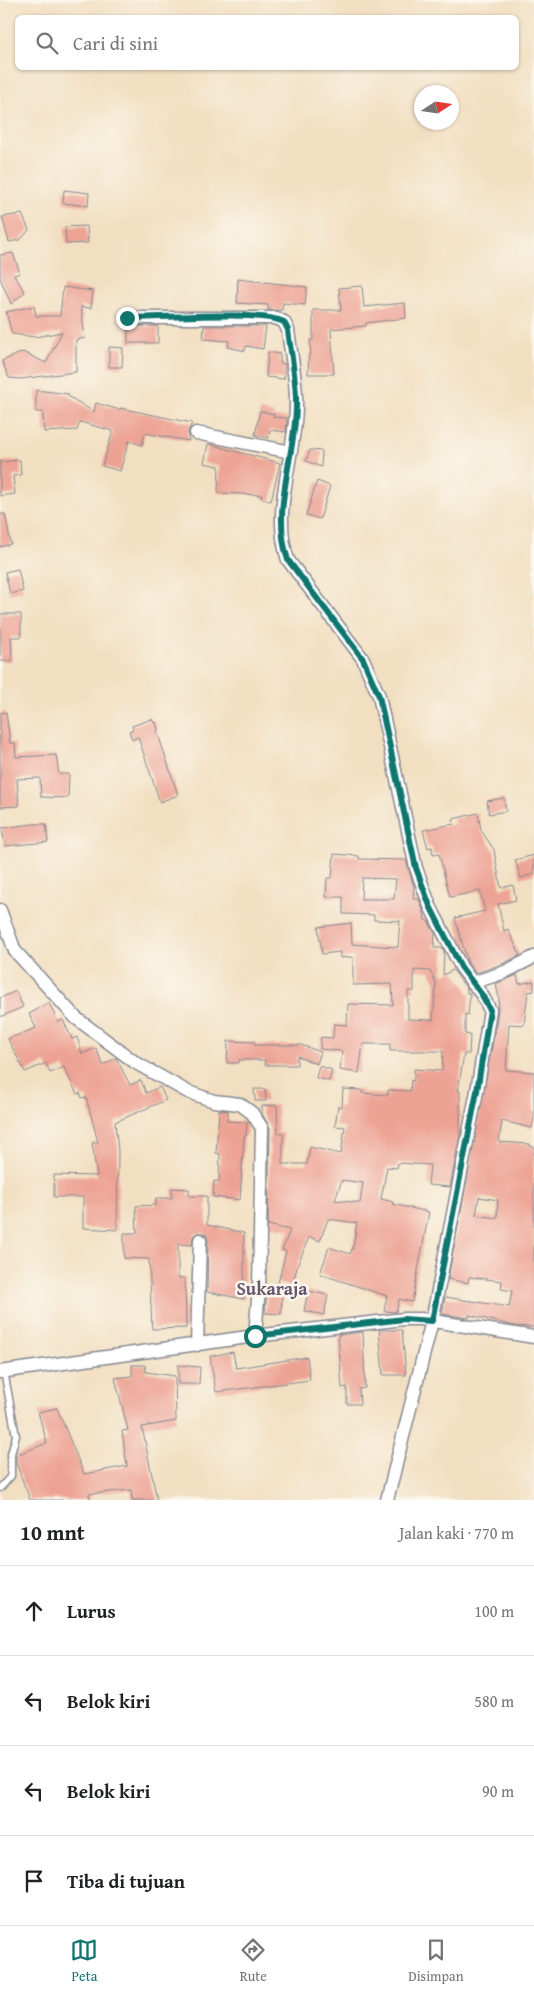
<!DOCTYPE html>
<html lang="id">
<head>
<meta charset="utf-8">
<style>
  body { margin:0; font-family:"Gentium Book Plus",serif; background:#f2f2f2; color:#202124 }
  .compass { position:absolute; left:414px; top:85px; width:45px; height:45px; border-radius:50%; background:#fff; box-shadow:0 1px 4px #0004; rotate:78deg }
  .stop { position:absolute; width:15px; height:15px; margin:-11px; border:4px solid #0f766e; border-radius:50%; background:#fff }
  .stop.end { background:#0f766e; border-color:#fff; box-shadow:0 1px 5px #0008 }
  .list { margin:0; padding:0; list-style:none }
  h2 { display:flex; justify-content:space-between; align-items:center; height:65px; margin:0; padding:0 20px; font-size:21px }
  h2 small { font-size:16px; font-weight:400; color:#757577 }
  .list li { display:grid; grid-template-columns:32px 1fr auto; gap:15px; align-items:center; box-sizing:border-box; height:90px; padding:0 20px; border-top:1px solid #e0e0e0 }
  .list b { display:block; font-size:19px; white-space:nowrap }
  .list em { font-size:16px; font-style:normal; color:#757577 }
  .icon { flex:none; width:28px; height:28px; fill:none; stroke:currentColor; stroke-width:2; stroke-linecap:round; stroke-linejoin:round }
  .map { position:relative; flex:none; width:534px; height:1500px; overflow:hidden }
  .search { position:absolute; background:#fff; box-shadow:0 1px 4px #0004; left:15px; right:15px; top:15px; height:55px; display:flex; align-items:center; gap:12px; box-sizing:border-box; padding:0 18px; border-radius:8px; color:#757577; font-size:19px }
  .sheet { height:425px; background:#fff }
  nav { display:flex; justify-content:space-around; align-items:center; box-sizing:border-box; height:70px; border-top:1px solid #e0e0e0; background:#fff; font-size:14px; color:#757577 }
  nav a { display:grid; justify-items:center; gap:2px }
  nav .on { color:#0f766e }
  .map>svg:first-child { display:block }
  .building { fill:#eda394; fill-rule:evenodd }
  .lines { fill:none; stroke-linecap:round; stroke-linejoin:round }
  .lane-casing { stroke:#868790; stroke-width:9 }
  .street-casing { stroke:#868790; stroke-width:15 }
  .lane { stroke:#fff; stroke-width:6 }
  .street { stroke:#fff; stroke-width:12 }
  .route { stroke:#0f766e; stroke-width:6 }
  .labels { text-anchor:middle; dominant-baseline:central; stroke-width:5; stroke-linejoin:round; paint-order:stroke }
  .quarter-label { font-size:18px; font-weight:bold; fill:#645871; stroke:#fbf7ec }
</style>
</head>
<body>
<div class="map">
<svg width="534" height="1500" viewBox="0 0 534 1500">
  <rect width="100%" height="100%" fill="#fbf7ec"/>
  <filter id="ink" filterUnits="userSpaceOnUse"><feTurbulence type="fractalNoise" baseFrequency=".02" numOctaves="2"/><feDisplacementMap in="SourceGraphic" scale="10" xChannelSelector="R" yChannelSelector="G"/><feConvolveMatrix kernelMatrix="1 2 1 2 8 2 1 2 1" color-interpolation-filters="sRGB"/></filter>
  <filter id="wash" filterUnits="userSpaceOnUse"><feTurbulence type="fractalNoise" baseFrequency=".0096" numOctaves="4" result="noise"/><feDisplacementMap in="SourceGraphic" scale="20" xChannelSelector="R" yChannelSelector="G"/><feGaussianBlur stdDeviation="1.12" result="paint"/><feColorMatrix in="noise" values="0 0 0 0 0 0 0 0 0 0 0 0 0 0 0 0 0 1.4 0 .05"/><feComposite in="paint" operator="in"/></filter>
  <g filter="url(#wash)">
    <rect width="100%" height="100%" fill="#f2dfc1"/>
    <g id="blocks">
      <!-- building -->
      <path class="building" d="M64 190 89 193 88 206 63 203Z
        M22 214 29 230 20 240 9 242 2 217Z
        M87 226 88 243 66 244 65 227Z
        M13 253 20 273 14 275 25 292 11 304 0 278V255Z
        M238 279 307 287 305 305 283 303 282 310H268V305L237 303Z
        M362 286 364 307 405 303 406 318 366 323V326L331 329 334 374H308L309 354H311L310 340H313V310H341L339 288Z
        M63 287 93 291 91 308 81 307 85 338 76 340V372L20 379 9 378 2 361 23 352 46 363 62 332 35 337 12 334 6 312 34 306 36 316H60Z
        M128 326H158V343H128Z
        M204 326H266L263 349 246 346 245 351 228 347 229 341 203 339Z
        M109 347 123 348 122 367H109Z
        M268 352 280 354V363L285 364 284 379 266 377Z
        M36 390 69 394 68 396 94 412 96 403 120 410V408L192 423 188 432 189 441 145 433 142 445 129 441 120 471 102 466 113 431 80 422 77 430 44 432 43 412H36Z
        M260 411 274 414 273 417 287 418 286 432 270 430 269 438 255 435Z
        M208 444 280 463 271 501 261 498 262 495 218 493 219 466 204 463Z
        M310 450 322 451 321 467 306 461Z
        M20 460 21 475 13 476 15 494 0 496V462Z
        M317 481 330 486 320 519 306 515Z
        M0 514H5L11 544 0 547Z
        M18 569 23 591 10 594 5 572Z
        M0 614H21V637H11L12 661H0Z
        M6 712 10 743H15L16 757 56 755 59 774H69L68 798 41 797 40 778 17 779 19 806 0 807V713Z
        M152 719 154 723 156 722 158 730 157 731 178 795 160 802 138 737 132 740 129 731 133 729 132 726Z
        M504 798 506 811 489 814 487 801Z
        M478 813 481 830 494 850 501 888 513 885 516 900 498 904 504 931 508 929 520 955 502 964 476 973 468 963 455 918 485 911 480 891 450 897 439 854 433 855 432 847 428 848 423 830 454 824 453 819Z
        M33 824H46L48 842 5 846 2 828Z
        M334 854 359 856V859L406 860 414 887 413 899H419L424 913 425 920 428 921 435 934 434 948H442L444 951 443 975 453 970 467 989V993H470L468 1015 465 1014V1034L470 1035 469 1054H464L458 1091H460V1135L450 1187 428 1185 430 1165 398 1163 397 1168 387 1167 381 1199 393 1202 392 1204 429 1212 412 1302 399 1299 396 1312 384 1311 387 1296 320 1274 329 1247 350 1254 353 1247 357 1223 328 1219 320 1241 309 1237 298 1264 292 1287 278 1283 286 1251 282 1250 290 1230 268 1225 270 1128 262 1114V1106L277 1105 278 1133H283V1164H307L310 1147 341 1154 345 1127 335 1126 338 1106 342 1107 343 1089 362 1090V1093L388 1095V1090L410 1091 411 1080 414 1081V1069L442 1071 443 1051H390V1044H363L359 1073 340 1070 342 1051 320 1049 321 1037 333 1038 334 1024 347 1025 348 1004 393 1005 392 984 353 985V957L340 958V952L322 954 318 927 351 923 352 944 395 947H398L400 921 374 920V915L343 914V897H326L327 878H332ZM362 878 396 879 394 899H361ZM414 970 430 971 436 983 433 1020 408 1019V991H414ZM342 1180 363 1183 360 1203 335 1200Z
        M534 855V874L521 878 515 860Z
        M517 975 519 984 534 981V991L528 992 524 1025 509 1024 506 1070 534 1072V1118L532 1128 502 1121 499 1142 530 1144V1146L534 1147V1327L515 1326 469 1315V1318L442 1314 445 1297 509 1307 512 1291 501 1289 502 1281 469 1277 468 1283 448 1279 496 1025 499 999 496 984ZM479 1197 498 1200 497 1218 476 1215Z
        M16 991 23 1007 0 1017V998Z
        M49 1003 58 1022 63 1020 72 1039 77 1037 82 1054 96 1048 103 1065 116 1058 130 1085 141 1080 146 1093 160 1087 166 1100 115 1122 118 1151 117 1230 83 1228V1197H54V1175L97 1176 92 1143 98 1142 86 1097 82 1098 80 1093 77 1094 64 1067 50 1073 46 1063 25 1072 8 1039 36 1028 29 1014Z
        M228 1041 255 1042V1045H301L321 1052 317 1064 297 1056V1065H265V1060H239V1063H227Z
        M319 1066 332 1070 329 1081 316 1078Z
        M254 1089H265L266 1101H255Z
        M219 1110 228 1111 227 1121 247 1122 246 1136H244L240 1200 213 1197 214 1181 219 1182 220 1154 216 1153Z
        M172 1188 189 1189V1196H207V1225L244 1233V1299L207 1292 208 1240 205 1233H197L193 1236 192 1245 178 1244V1278H185L186 1328 152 1329 149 1259 124 1258V1233H137L136 1206 156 1205V1198H172Z
        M308 1291 328 1295 324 1315 304 1311Z
        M267 1293 282 1295 281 1314 265 1313Z
        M379 1330H402L406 1375H383Z
        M363 1332 365 1388 359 1389 360 1404H347V1387L342 1388 338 1335Z
        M233 1352 236 1368 307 1357 310 1380 216 1392 210 1356Z
        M132 1365H145L146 1372 175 1376 176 1421 142 1427 157 1500H132L131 1490 89 1494 90 1500H30L16 1463V1455L47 1443 38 1412 57 1408 84 1474 127 1466 122 1431 128 1430 115 1378 132 1376Z
        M178 1365 200 1367 199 1384H178Z"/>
    </g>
  </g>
  <g filter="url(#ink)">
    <use href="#blocks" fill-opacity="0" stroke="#868790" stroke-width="1"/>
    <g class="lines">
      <!-- lane casing -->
      <g class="lane-casing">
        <path id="lane" d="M0 1488 11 1476V1454L16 1436 4 1371"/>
      </g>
      <!-- street casing -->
      <g class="street-casing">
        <path id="street" d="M127 318H276L284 322 288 330C291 355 297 382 296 407 295 457 271 511 288 560L363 659 379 696 416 868 430 906 461 967 482 995 490 1010 477 1091 432 1321 387 1500
          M196 433 291 452
          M0 910 15 951 76 1018 136 1063 188 1092 214 1101 240 1104 252 1113 262 1128 259 1287 255 1336
          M472 983 505 972 534 957
          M197 1345 200 1240
          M0 1372 255 1336 404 1319H421L534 1337"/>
      </g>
      <!-- lane -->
      <use href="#lane" class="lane"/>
      <!-- street -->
      <use href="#street" class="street"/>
    </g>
  </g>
  <g class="lines" filter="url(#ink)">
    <!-- route -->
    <path class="route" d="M127 318C159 318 260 310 284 322L288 330C291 355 297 382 296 407 295 457 271 511 288 560L363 659 379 696 416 868 430 906 461 967 482 995 490 1010 477 1091 432 1321 404 1319 255 1336"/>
  </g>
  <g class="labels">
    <!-- quarter labels -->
    <g class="quarter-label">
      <text x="272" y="1288">Sukaraja</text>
    </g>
  </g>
</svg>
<svg class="compass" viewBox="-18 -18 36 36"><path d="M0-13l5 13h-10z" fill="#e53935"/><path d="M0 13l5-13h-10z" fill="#757577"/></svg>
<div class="stop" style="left:255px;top:1336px"></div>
<div class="stop end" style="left:127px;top:318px"></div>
<div class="search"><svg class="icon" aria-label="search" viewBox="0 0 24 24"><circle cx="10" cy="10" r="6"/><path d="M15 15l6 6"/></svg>Cari di sini</div>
</div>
<section class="sheet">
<h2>10 mnt<small>Jalan kaki · 770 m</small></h2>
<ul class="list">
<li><svg class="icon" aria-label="ahead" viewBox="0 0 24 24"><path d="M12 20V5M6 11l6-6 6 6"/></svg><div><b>Lurus</b></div><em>100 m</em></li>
<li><svg class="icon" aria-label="left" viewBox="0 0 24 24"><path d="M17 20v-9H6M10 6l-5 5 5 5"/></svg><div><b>Belok kiri</b></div><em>580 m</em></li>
<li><svg class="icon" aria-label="left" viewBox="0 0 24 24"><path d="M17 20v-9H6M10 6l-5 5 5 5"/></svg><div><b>Belok kiri</b></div><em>90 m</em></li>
<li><svg class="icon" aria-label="arrive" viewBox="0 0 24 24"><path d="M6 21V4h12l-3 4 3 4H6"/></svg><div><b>Tiba di tujuan</b></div></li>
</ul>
</section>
<nav>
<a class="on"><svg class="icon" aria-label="map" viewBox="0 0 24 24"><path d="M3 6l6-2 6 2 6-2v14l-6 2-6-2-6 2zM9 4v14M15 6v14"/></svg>Peta</a>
<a><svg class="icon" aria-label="directions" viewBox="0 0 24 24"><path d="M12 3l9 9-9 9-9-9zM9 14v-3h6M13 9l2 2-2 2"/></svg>Rute</a>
<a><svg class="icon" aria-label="saved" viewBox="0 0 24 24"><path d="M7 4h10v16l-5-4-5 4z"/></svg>Disimpan</a>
</nav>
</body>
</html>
